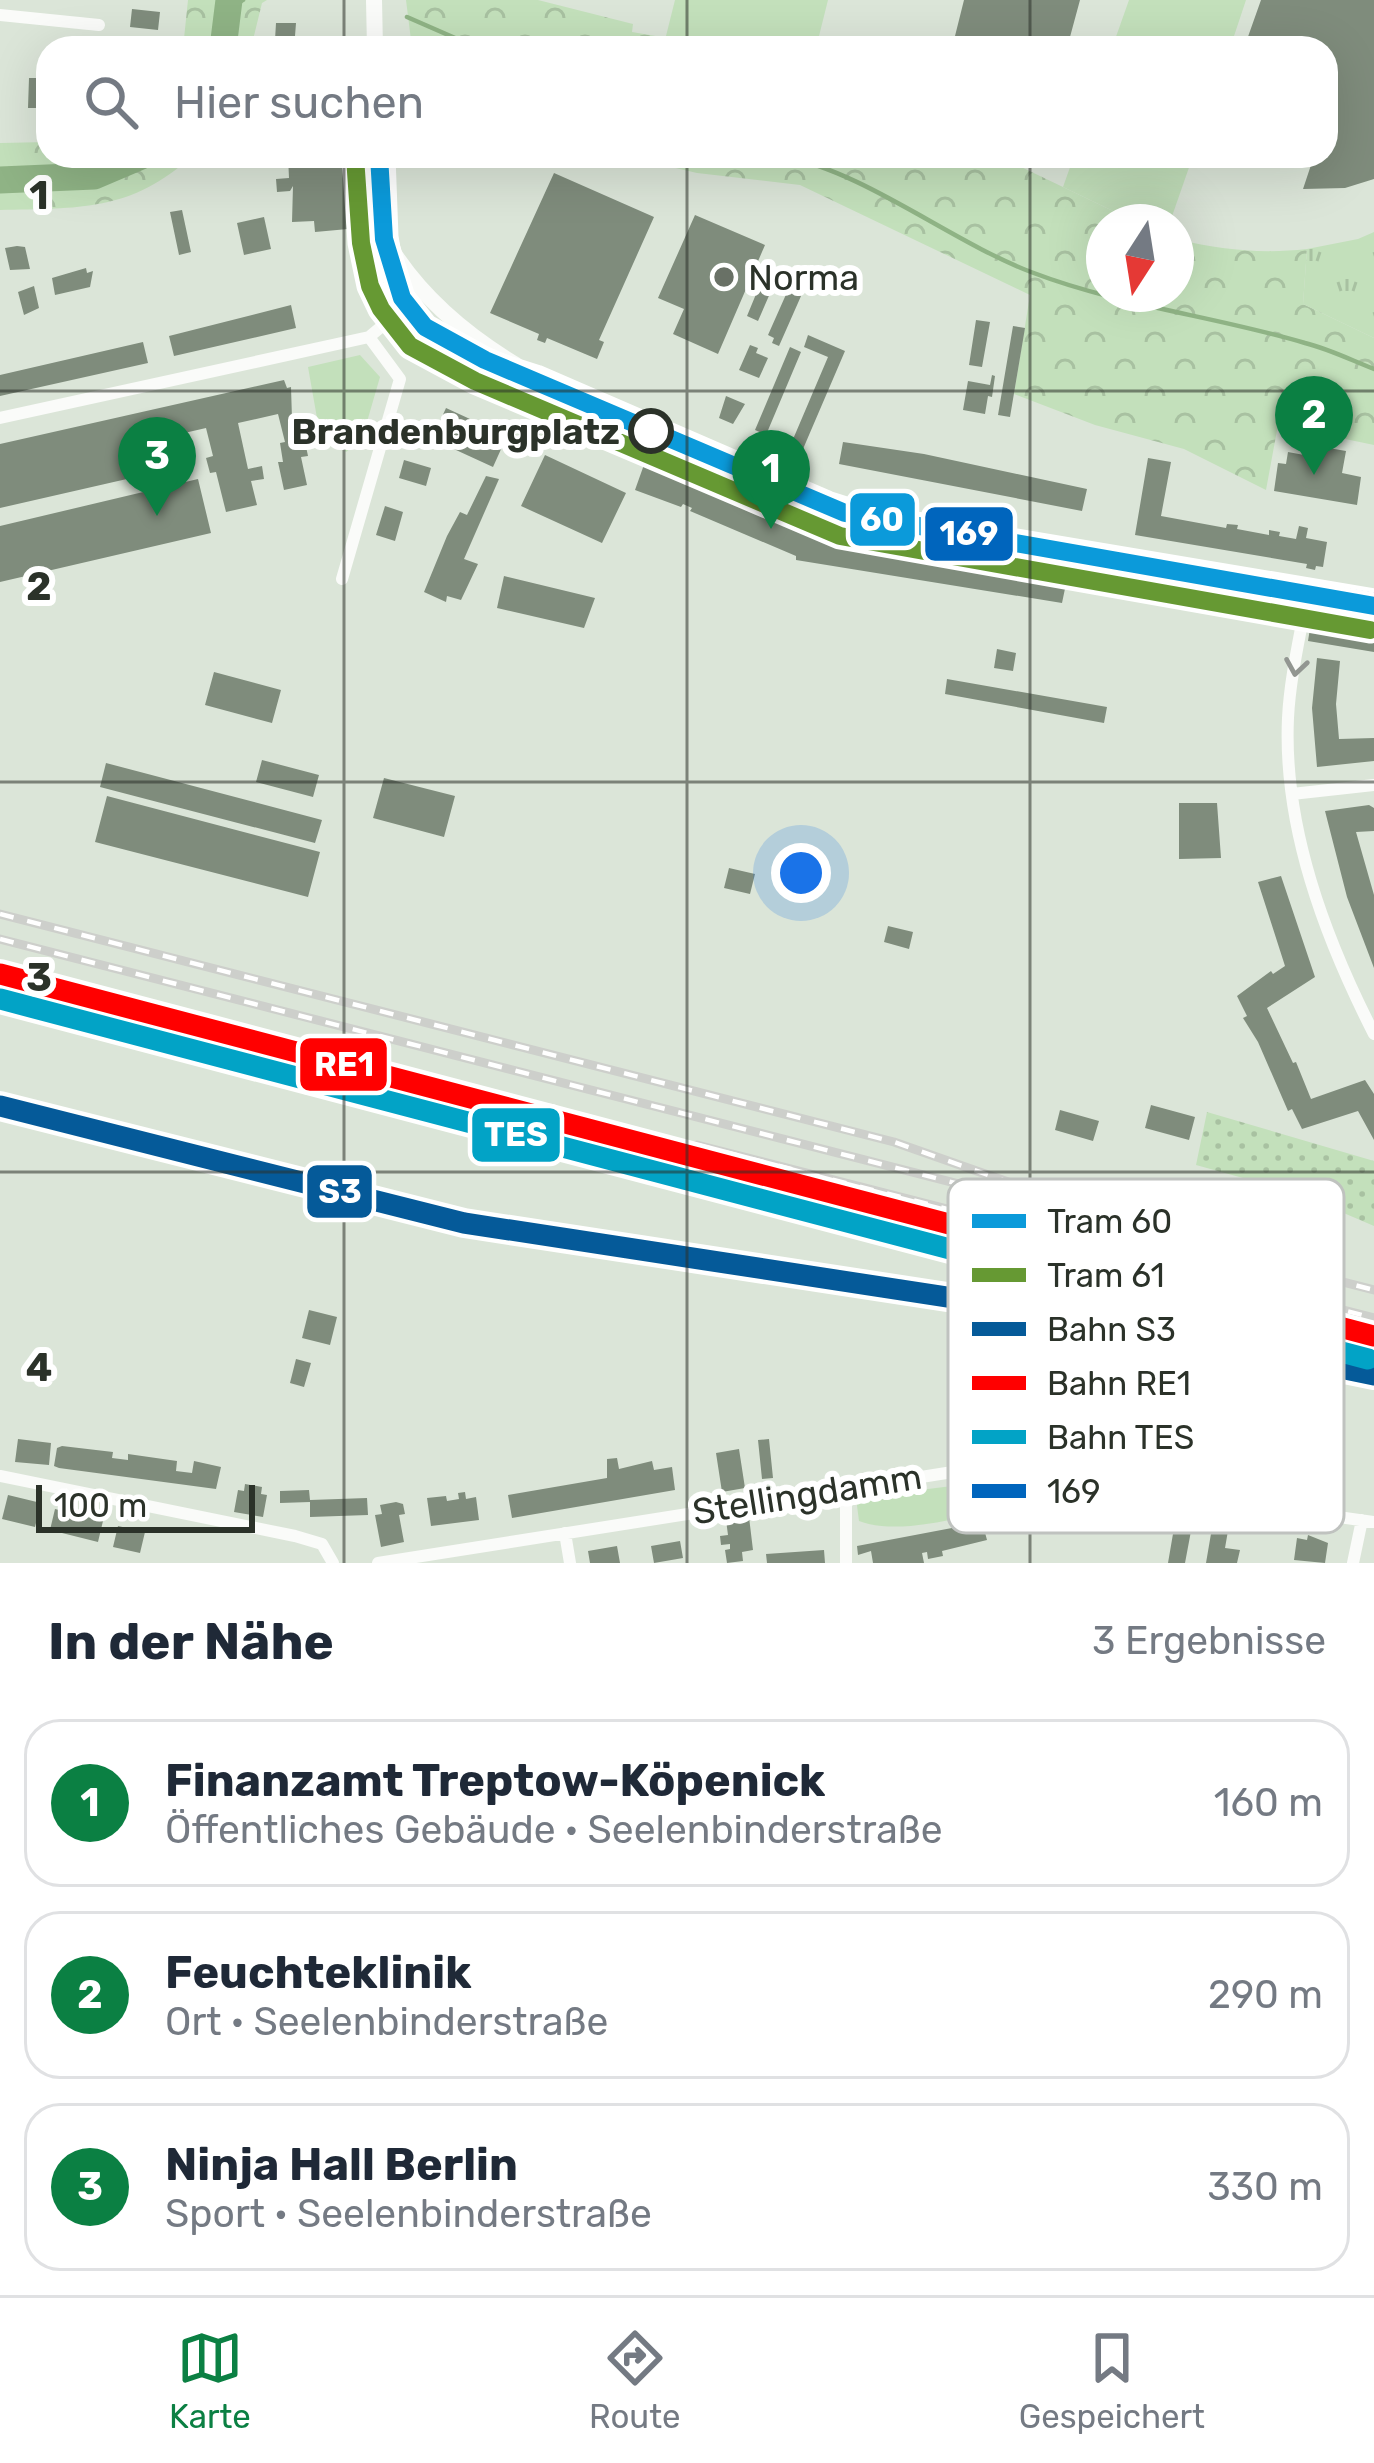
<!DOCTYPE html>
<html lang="de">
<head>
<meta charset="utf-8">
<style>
  body { margin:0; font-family:Rubik,sans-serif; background:#f2f2f3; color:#1f2937 }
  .compass { position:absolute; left:1086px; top:204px; width:108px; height:108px; border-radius:50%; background:#fff; box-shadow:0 12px 48px #0002; rotate:192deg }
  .scale { position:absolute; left:36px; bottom:30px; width:219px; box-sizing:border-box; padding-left:12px; border:6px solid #2b3229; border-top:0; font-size:33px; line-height:42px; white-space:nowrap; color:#2b3229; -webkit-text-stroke:9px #fff; paint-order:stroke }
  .you { position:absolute; left:801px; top:873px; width:42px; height:42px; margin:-30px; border:9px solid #fff; border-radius:50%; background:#1a73e8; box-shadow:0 0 0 18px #1a73e833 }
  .badge { display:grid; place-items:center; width:78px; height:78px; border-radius:50%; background:#0b8043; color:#fff; font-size:39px; font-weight:700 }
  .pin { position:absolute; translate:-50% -99px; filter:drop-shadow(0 3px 6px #0008) }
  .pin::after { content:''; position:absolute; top:63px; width:42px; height:36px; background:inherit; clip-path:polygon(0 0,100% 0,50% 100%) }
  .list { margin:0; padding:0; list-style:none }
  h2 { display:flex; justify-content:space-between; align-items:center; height:156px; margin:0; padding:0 48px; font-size:51px }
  h2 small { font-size:39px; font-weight:400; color:#747a83 }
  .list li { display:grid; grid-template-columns:78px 1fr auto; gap:36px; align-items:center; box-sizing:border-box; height:168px; margin:0 24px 24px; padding:0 24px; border:3px solid #e0e1e3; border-radius:36px }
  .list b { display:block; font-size:45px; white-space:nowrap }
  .list p { margin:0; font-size:39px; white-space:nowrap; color:#747a83 }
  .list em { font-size:39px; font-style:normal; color:#747a83 }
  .icon { flex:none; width:66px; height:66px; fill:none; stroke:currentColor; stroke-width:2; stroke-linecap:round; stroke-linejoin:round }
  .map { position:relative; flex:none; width:1374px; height:1563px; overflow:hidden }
  .search { position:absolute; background:#fff; box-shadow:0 12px 48px #0002; left:36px; right:36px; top:36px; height:132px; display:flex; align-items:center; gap:30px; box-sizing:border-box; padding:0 42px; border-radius:36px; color:#747a83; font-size:45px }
  .sheet { height:732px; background:#fff }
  nav { display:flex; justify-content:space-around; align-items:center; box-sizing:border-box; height:168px; border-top:3px solid #e0e1e3; background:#fff; font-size:33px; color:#747a83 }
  nav a { display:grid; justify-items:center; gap:6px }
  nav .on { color:#0b8043 }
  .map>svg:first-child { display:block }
  .grass { fill:#c3e0bb }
  .forest { fill:url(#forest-crowns) }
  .park { fill:url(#park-tufts) }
  .garden { fill:url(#garden-dots) }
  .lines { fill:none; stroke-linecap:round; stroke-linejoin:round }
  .stream { stroke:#8fb385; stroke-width:4.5 }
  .river { stroke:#8fb385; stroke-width:27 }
  .building { fill:#7f8c7c }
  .street { stroke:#fafbf9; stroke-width:12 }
  .secondary { stroke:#fafbf9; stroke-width:16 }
  .rail-casing { stroke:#cdcfcb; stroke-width:9 }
  .rail { stroke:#fff; stroke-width:4.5; stroke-dasharray:14; stroke-linecap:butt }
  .bus-1-casing { stroke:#fff; stroke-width:27 }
  .bus-1 { stroke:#0065bd; stroke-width:18 }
  .rail-1-casing { stroke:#fff; stroke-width:30 }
  .rail-2-casing { stroke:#fff; stroke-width:30 }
  .rail-3-casing { stroke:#fff; stroke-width:30 }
  .rail-1 { stroke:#055a99; stroke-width:21 }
  .rail-2 { stroke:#f00; stroke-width:21 }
  .rail-3 { stroke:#02a3c6; stroke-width:21 }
  .tram-1-casing { stroke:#fff; stroke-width:27 }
  .tram-2-casing { stroke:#fff; stroke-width:27 }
  .tram-1 { stroke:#0b9ada; stroke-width:18 }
  .tram-2 { stroke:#693; stroke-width:18 }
  .oneway { stroke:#929691 }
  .grid { fill:none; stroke:#2b3229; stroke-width:3; stroke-opacity:0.55 }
  .poi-dot { fill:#697166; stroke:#fff; stroke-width:4.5 }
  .stop-dot { fill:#fff; stroke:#2b3229; stroke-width:6 }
  .labels { text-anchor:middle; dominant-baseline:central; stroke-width:12; stroke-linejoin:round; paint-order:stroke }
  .poi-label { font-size:36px; fill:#2b3229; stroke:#fff; text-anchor:start }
  .stop-label { font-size:36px; font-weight:bold; fill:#2b3229; stroke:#fff; text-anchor:end }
  .street-label { font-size:36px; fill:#2b3229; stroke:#fff }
  .key { fill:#fff; stroke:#bfc2bf; stroke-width:3 }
  .key-label { font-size:33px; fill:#2b3229 }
  .grid-label { font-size:39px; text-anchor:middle; font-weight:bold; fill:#2b3229; stroke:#fff; stroke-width:12; stroke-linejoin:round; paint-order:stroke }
  .line-badge { stroke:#fff; stroke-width:4.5 }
  .badge-label { font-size:33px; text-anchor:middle; font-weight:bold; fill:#fff }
</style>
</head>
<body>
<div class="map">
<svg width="1374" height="1563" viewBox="0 0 1374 1563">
  <defs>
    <pattern id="forest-crowns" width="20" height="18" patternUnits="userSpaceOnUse" patternTransform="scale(3)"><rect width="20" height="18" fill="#c3e0bb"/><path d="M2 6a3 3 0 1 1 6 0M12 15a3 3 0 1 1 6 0" fill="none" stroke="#a8c1a1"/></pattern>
    <pattern id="park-tufts" width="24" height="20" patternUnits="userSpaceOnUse" patternTransform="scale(3)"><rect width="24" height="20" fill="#c3e0bb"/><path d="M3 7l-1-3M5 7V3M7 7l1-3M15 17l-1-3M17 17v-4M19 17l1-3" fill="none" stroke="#a8c1a1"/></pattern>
    <pattern id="garden-dots" width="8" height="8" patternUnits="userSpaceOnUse" patternTransform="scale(3)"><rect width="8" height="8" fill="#c3e0bb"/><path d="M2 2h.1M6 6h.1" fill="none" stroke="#a8c1a1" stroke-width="1.8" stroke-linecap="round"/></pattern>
  </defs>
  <rect width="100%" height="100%" fill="#dbe5d8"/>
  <!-- grass -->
  <path class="grass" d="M675 0H828L816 48H726L666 36Z
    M1129 0H1246L1230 48H1112Z
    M1074 156H1193L1170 222H1136L1063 187Z
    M360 355 380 377 362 439 346 452 317 418 308 367Z
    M976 1483 1046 1488 1041 1495C992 1509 906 1539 859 1521L856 1498Z"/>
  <!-- forest -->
  <path class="forest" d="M188 0H267L262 3 251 48H183Z
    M406 0H538L633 24 632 32 726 48H452L440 40 412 48Z
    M48 142V156H192C131 212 78 208 0 210V143Z
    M624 156H998L1136 222H1104V294H1176V239C1221 250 1261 254 1307 249L1303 304 1374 338V445L1278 425 1266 490 1184 449 1095 425 1014 394 1030 295 800 185 697 173Z"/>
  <!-- park -->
  <path class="park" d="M1374 232V338L1303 304 1307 249 1358 239Z"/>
  <!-- garden -->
  <path class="garden" d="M1207 1112 1374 1161V1226L1297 1193 1196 1165Z"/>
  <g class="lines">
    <!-- stream -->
    <path class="stream" d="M231 8 243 0
      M407 17 478 48
      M782 156C866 172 950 241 1031 272 1120 306 1214 316 1305 343 1329 349 1351 360 1374 369"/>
    <!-- river -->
    <path class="river" d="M223 48 229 0
      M0 180 94 176 141 156"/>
  </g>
  <!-- building -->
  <path class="building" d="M964 0H1080L1067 48H952Z
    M1261 0H1374V179L1345 188 1303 189 1314 156H1326V123L1333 102 1326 100V48H1244Z
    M132 9 160 12 158 30 130 27Z
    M276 23H296L295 36 309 37V48H258L259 39 275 40Z
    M29 78H48V108H28Z
    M288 156H343L345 189H349L348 229 315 232 314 221 292 222 293 186 290 191 277 192 276 179 289 178Z
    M554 173 654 217 599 340 604 342 597 359 547 338 545 343 537 340 539 334 490 313Z
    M182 210 191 252 179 255 170 212Z
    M695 215 765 245 718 354 673 334 684 309 658 298Z
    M264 217 271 249 244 255 237 223Z
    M17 246 25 247 30 269 10 270 5 248Z
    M86 268 87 273 93 271 90 287 55 295 52 278Z
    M766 270 778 275 758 321 747 316Z
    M792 281 805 287 779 346 772 343 774 338 768 335Z
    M34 286 39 308 24 315 18 292Z
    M291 305 296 328 174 356 169 336Z
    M976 320 990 322 982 367 969 365Z
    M1013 326 1025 328 1010 417 998 415Z
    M808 335 845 351 800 456 788 451 828 357 804 347Z
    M143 342 148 363 0 396V375Z
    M750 345 758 348 756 353 768 358 759 378 739 370Z
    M790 347 801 352 766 435 755 430Z
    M992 375 995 376 992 397 988 396 985 414 963 410 968 381 990 385Z
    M284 380 287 388 291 387 292 419 304 437 308 456 301 457 307 485 284 490 278 462H283L280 443 285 442 278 414 238 423 248 469 262 466 264 479 251 481 257 505 226 512 216 472 210 473 206 458 213 456 206 428 180 434 188 465 0 508V444Z
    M726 396 745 404 733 424 719 418Z
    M446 408 507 436 493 467 432 439Z
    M843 442 924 454 1087 489 1082 511 839 464Z
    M1317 446 1346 451 1342 473 1361 477 1357 505 1274 491 1278 463 1286 464 1288 452 1315 457Z
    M545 455 626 493 602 543 521 506Z
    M1148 458 1171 462 1161 516 1226 528 1227 524 1238 525 1237 529 1269 535V530L1280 532 1279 536 1296 539 1299 526 1308 528 1306 538 1327 542 1323 567 1316 566 1315 570 1306 568 1307 564 1135 535Z
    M646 459 793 525 860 540 859 544 1067 579 1062 603 796 560V556L690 511 692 508 683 504 681 507 635 490Z
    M404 460 431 468 426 486 399 478Z
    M486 476 499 479 464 559 478 564 461 600 447 596 446 602 424 592 447 536 460 512 467 515Z
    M198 479 211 533 0 582V526Z
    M385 506 403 512 395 541 376 535Z
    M504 576 595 598 584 628 497 608Z
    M1312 616 1374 626V652L1308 641Z
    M997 649 1016 653 1013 671 994 668Z
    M1317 658 1340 661 1336 704 1339 739 1374 738V761L1317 767 1312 708Z
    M214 672 281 690 272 723 205 705Z
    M947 679 1107 707 1104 723 945 694Z
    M262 760 319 775 313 797 256 782Z
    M106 763 322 820 315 843 100 787Z
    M384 778 455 796 444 837 373 818Z
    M107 796 320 852 308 897 95 842Z
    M1179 803H1217L1221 858 1179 859Z
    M1369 805 1374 808V831L1356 832 1374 895V968L1347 897 1325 811Z
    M729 868 755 874 750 894 724 888Z
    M1281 876 1315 977 1267 1008 1293 1063 1296 1062 1311 1099 1365 1080 1374 1094V1140L1358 1111 1302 1129 1292 1109 1288 1111 1258 1042 1243 1018 1247 1016 1237 996 1271 971 1273 974 1285 966 1258 882Z
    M888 926 913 932 909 949 884 942Z
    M1151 1105 1195 1117 1189 1140 1145 1128Z
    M1060 1110 1099 1121 1093 1141 1055 1130Z
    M309 1310 337 1317 330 1345 302 1338Z
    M296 1359 311 1363 304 1387 290 1383Z
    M18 1439 51 1443 49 1465 15 1462Z
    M769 1439 773 1478 762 1479 758 1440Z
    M62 1446 113 1452 112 1458 128 1460V1454L177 1461 176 1471 192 1473 194 1461 221 1467 216 1489 59 1468 54 1466 57 1448Z
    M739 1449 745 1488 722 1492 716 1453Z
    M617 1458 619 1469 652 1461 654 1470 672 1467 675 1490 512 1518 508 1495 607 1478V1459Z
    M245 1484 262 1487 261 1494 267 1495 263 1517 234 1512 238 1490 244 1491Z
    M309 1490 310 1500 367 1498 368 1515 310 1517V1502L280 1503V1491Z
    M465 1492 466 1499 476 1497 479 1520 431 1526 427 1498 446 1496 447 1501 459 1499 458 1493Z
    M8 1495 41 1503 35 1527 2 1519Z
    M396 1502 403 1504 405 1514 399 1515 404 1542 381 1547 375 1515 382 1514 380 1505Z
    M55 1509 103 1521 98 1542 50 1530Z
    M749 1517 753 1550 742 1552 743 1561 727 1563 725 1550 730 1549V1544L721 1545 720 1536 728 1535 726 1520Z
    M1213 1522 1229 1525 1225 1548 1240 1550 1237 1563H1206Z
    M973 1524V1528L983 1525 987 1540 942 1551 943 1556 928 1559 927 1552 922 1553 924 1563H873L871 1551 858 1555 857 1546Z
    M118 1526 145 1532 140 1553 113 1547Z
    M1174 1528 1191 1531 1185 1563H1168Z
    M1308 1535 1328 1543 1325 1563 1294 1560 1297 1538 1307 1540Z
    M680 1541 683 1558 654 1563 651 1546Z
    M617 1546 620 1563H590L588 1551Z
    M824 1550 825 1563H767L766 1554Z"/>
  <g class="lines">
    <!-- street -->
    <path class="street" d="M0 15 99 25
      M0 418 369 337 423 292
      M342 579 400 379 369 337
      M1308 591C1301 632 1290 676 1288 718 1283 827 1325 938 1374 1034
      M1292 794 1374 785
      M0 1476 295 1536 322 1544 333 1563
      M846 1489V1563
      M565 1533 570 1563
      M378 1563 959 1471 1006 1470 1058 1477 1374 1522
      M1353 1563 1362 1520"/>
    <!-- secondary -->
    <path class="secondary" d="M374 0 375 48
      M382 156C384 197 381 278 405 312 432 350 493 366 536 378L827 504 868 517 1374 602
      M391 249C422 298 466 335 516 365"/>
    <!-- rail casing -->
    <g class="rail-casing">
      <path id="rail" d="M0 914 894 1142 1014 1184
        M0 939 1374 1290
        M697 1145 1374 1318"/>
    </g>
    <!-- rail -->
    <use href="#rail" class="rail"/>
    <!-- bus-1 casing -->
    <g class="bus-1-casing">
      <path id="bus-1" d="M382 156 385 237 392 279 405 312 431 337 464 355 536 378 827 504 868 517 1374 602"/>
    </g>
    <!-- bus-1 -->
    <use href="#bus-1" class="bus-1"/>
    <!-- rail-1 casing -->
    <g class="rail-1-casing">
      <path id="rail-1" d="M0 1106 464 1223 1136 1326 1374 1375"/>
    </g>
    <!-- rail-2 casing -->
    <g class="rail-2-casing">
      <path id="rail-2" d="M0 974 1374 1336"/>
    </g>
    <!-- rail-3 casing -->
    <g class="rail-3-casing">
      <path id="rail-3" d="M0 999 1368 1359"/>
    </g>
    <!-- rail-1 -->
    <use href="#rail-1" class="rail-1"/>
    <!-- rail-2 -->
    <use href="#rail-2" class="rail-2"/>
    <!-- rail-3 -->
    <use href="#rail-3" class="rail-3"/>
    <!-- tram-1 casing -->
    <g class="tram-1-casing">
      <path id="tram-1" d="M379 156 384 239 402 298 425 327 485 360 845 513 1374 606"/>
    </g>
    <!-- tram-2 casing -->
    <g class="tram-2-casing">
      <path id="tram-2" d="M355 157 361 243 370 286 381 309 410 346 475 381 840 536 1370 630"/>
    </g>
    <!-- tram-1 -->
    <use href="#tram-1" class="tram-1"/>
    <!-- tram-2 -->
    <use href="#tram-2" class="tram-2"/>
  </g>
  <!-- one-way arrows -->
  <defs><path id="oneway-chevron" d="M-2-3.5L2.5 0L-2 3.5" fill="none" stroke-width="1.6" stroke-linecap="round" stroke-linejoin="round" transform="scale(3)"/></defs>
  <use class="oneway" href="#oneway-chevron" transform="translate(1296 667) rotate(99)"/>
  <!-- grid -->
  <path class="grid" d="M344 0V48M687 0V48M1030 0V48M344 156V1563M687 156V1563M1030 156V1563M0 391H1374M0 782H1374M0 1172H1374"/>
  <!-- markers -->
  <circle class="poi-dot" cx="724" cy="277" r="12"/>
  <circle class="stop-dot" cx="651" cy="431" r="20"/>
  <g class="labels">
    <!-- poi labels -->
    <g class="poi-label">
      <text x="748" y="277">Norma</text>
    </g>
    <!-- stop labels -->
    <g class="stop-label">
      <text x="620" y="431">Brandenburgplatz</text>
    </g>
    <!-- street labels -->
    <g class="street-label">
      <text transform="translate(807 1494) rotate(-9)">Stellingdamm</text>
    </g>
  </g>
  <!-- legend -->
  <rect x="948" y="1179" width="396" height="354" rx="18" class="key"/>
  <rect x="972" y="1214" width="54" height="14" fill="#0b9ada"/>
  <rect x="972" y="1268" width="54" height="14" fill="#693"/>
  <rect x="972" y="1322" width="54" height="14" fill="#055a99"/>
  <rect x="972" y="1376" width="54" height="14" fill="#f00"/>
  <rect x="972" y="1430" width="54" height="14" fill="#02a3c6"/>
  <rect x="972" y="1484" width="54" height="14" fill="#0065bd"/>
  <g class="key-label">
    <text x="1047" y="1233">Tram 60</text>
    <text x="1047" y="1287">Tram 61</text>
    <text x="1047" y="1341">Bahn S3</text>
    <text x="1047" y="1395">Bahn RE1</text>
    <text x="1047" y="1449">Bahn TES</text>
    <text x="1047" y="1503">169</text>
  </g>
  <g class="grid-label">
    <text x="39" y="209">1</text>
    <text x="39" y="600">2</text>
    <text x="39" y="991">3</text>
    <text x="39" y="1381">4</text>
  </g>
  <g class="line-badge">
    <rect x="848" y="491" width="69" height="57" rx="12" fill="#0b9ada"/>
    <rect x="923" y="505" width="92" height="58" rx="12" fill="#0065bd"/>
    <rect x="298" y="1036" width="91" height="57" rx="12" fill="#f00"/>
    <rect x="470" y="1106" width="92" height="58" rx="12" fill="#02a3c6"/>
    <rect x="305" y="1163" width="69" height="57" rx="12" fill="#055a99"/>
  </g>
  <g class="badge-label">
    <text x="882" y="531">60</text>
    <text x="969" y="545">169</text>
    <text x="344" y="1076">RE1</text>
    <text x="516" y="1146">TES</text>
    <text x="340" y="1203">S3</text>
  </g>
</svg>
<svg class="compass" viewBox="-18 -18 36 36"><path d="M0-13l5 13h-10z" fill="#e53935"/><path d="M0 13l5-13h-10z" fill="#747a83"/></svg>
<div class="scale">100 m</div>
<div class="you"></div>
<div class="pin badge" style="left:771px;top:529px">1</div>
<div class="pin badge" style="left:1314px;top:475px">2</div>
<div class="pin badge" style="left:157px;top:516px">3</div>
<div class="search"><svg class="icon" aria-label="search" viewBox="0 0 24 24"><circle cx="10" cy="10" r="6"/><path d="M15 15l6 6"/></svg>Hier suchen</div>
</div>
<section class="sheet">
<h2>In der Nähe<small>3 Ergebnisse</small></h2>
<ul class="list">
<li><span class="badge">1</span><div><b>Finanzamt Treptow-Köpenick</b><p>Öffentliches Gebäude · Seelenbinderstraße</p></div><em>160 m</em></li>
<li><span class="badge">2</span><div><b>Feuchteklinik</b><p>Ort · Seelenbinderstraße</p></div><em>290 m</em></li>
<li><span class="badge">3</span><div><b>Ninja Hall Berlin</b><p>Sport · Seelenbinderstraße</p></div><em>330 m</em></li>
</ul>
</section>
<nav>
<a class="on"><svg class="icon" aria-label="map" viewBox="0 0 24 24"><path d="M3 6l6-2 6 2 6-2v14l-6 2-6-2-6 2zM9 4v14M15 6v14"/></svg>Karte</a>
<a><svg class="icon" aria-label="directions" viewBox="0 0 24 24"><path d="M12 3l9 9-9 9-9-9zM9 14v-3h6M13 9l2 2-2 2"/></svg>Route</a>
<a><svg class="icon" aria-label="saved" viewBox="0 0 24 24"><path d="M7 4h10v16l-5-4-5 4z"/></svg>Gespeichert</a>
</nav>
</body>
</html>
